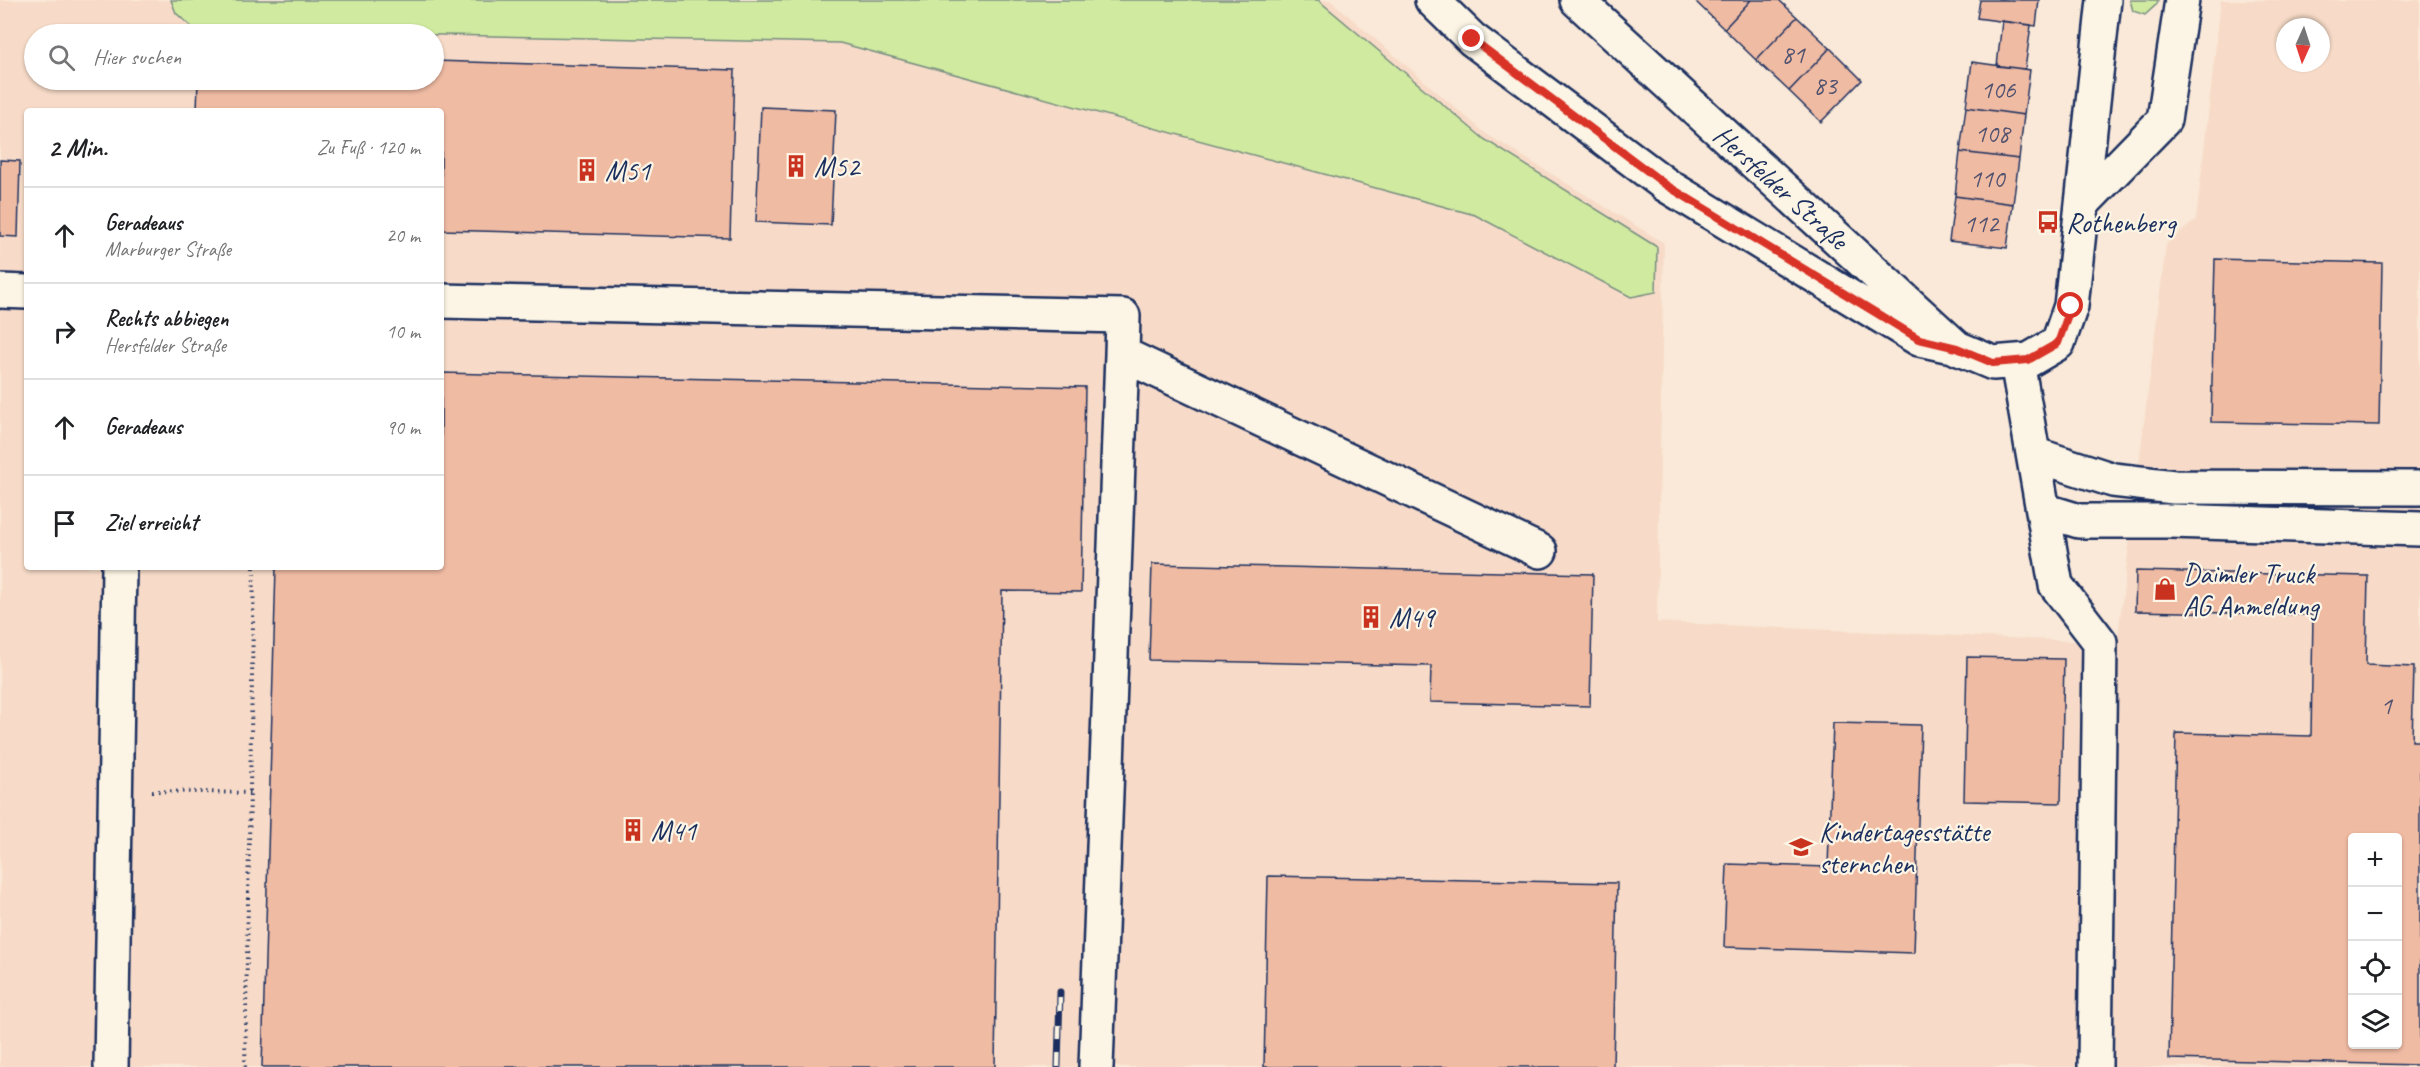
<!DOCTYPE html>
<html lang="de">
<head>
<meta charset="utf-8">
<style>
  body { margin:0; font-family:Caveat,sans-serif; background:#f2f2f2; color:#202124 }
  .controls { position:absolute; right:18px; bottom:18px; display:grid; overflow:hidden; border-radius:6px; box-shadow:0 2px 4px #0004 }
  .controls button { width:54px; height:54px; display:grid; place-items:center; padding:0; border:0; border-bottom:2px solid #e0e0e0; background:#fff; color:#202124; font:30px sans-serif }
  .compass { position:absolute; left:2276px; top:18px; width:54px; height:54px; border-radius:50%; background:#fff; box-shadow:0 2px 4px #0004; rotate:183deg }
  .stop { position:absolute; width:18px; height:18px; margin:-14px; border:4px solid #d93025; border-radius:50%; background:#fff }
  .stop.end { background:#d93025; border-color:#fff; box-shadow:0 2px 6px #0008 }
  .list { margin:0; padding:0; list-style:none }
  h2 { display:flex; justify-content:space-between; align-items:center; height:78px; margin:0; padding:0 24px; font-size:26px }
  h2 small { font-size:20px; font-weight:400; color:#757577 }
  .list li { display:grid; grid-template-columns:39px 1fr auto; gap:18px; align-items:center; box-sizing:border-box; height:96px; padding:0 24px; border-top:2px solid #e0e0e0 }
  .list b { display:block; font-size:22px; white-space:nowrap }
  .list p { margin:0; font-size:20px; white-space:nowrap; color:#757577 }
  .list em { font-size:20px; font-style:normal; color:#757577 }
  .icon { flex:none; width:33px; height:33px; fill:none; stroke:currentColor; stroke-width:2; stroke-linecap:round; stroke-linejoin:round }
  .map { position:relative; flex:none; width:2420px; height:1067px; overflow:hidden }
  .search { position:absolute; background:#fff; box-shadow:0 2px 4px #0004; left:24px; top:24px; width:420px; height:66px; display:flex; align-items:center; gap:15px; box-sizing:border-box; padding:0 21px; border-radius:33px; color:#757577; font-size:22px }
  .panel { position:absolute; background:#fff; box-shadow:0 2px 4px #0004; left:24px; top:108px; width:420px; height:462px; border-radius:6px }
  .map>svg:first-child { display:block }
  .built { fill:#f7dbc8; fill-rule:evenodd }
  .green { fill:#d0eaa0; stroke:#768c7f; stroke-width:1.5 }
  .building { fill:#f0bba3; stroke:#1b2f5e; stroke-width:1.5; fill-rule:evenodd }
  .lines { fill:none; stroke-linecap:round; stroke-linejoin:round }
  .minor-casing { stroke:#1b2f5e; stroke-width:38 }
  .path { stroke:#1b2f5e; stroke-width:4; stroke-dasharray:1.5 4.5; stroke-linecap:butt }
  .minor { stroke:#fcf5e5; stroke-width:33 }
  .rail-casing { stroke:#1b2f5e; stroke-width:7 }
  .rail { stroke:#fcf5e5; stroke-width:4.5; stroke-dasharray:14; stroke-linecap:butt }
  .route { stroke:#d93025; stroke-width:8 }
  .labels { text-anchor:middle; dominant-baseline:central; stroke-width:4.5; stroke-linejoin:round; paint-order:stroke }
  .number-label { font-size:26px; fill:#50526f }
  .poi-label { font-size:28px; fill:#1b2f5e; stroke:#fcf5e5; text-anchor:start }
  .street-label { font-size:28px; fill:#1b2f5e; stroke:#fcf5e5 }
</style>
</head>
<body>
<div class="map">
<svg width="2420" height="1067" viewBox="0 0 2420 1067">
  <rect width="100%" height="100%" fill="#fae9d8"/>
  <filter id="ink" filterUnits="userSpaceOnUse"><feTurbulence type="fractalNoise" baseFrequency=".0167" numOctaves="2"/><feDisplacementMap in="SourceGraphic" scale="12" xChannelSelector="R" yChannelSelector="G"/><feConvolveMatrix kernelMatrix="1 2 1 2 8 2 1 2 1" color-interpolation-filters="sRGB"/></filter>
  <g filter="url(#ink)">
    <!-- built -->
    <path class="built" d="M0 0H1330L1485 133 1664 243 1657 622 2117 643 2166 244 2196 220 2221 0H2420V1067H0ZM2285 27H2321V63H2285ZM34 34H434V80H34ZM27 111H441V567H27ZM2352 838H2398V1044H2352Z"/>
    <!-- green -->
    <path class="green" d="M171 0H1318L1484 139 1657 247 1656 292 1631 297 1475 215 840 43 195 30 176 13Z
      M2130 0H2158L2157 4 2145 15 2133 11Z"/>
    <!-- building -->
    <path class="building" d="M1694 0H1751L1724 29Z
      M1751 0H1779L1797 17 1756 60 1724 29Z
      M1980 0H2039L2036 26 1977 18Z
      M1797 17 1830 48 1789 91 1756 60Z
      M2002 21 2031 25 2025 69 1997 66Z
      M1830 48 1862 80 1821 122 1789 91Z
      M434 61 735 70 730 238 441 230V111H197L198 80H434Z
      M1972 62 2030 70 2024 115 1966 107Z
      M761 107 836 110 831 225 756 222Z
      M1966 107 2024 115 2019 159 1960 152Z
      M1960 152 2019 159 2013 204 1955 196Z
      M0 160 20 161 18 237 0 236Z
      M1955 196 2013 204 2007 248 1949 241Z
      M2215 259 2382 263 2379 425 2211 422Z
      M441 373 1085 387 1081 592 1002 591 995 1067H262L276 567H441Z
      M1152 564 1593 574 1590 706 1430 702 1431 666 1149 660Z
      M2136 571 2368 576 2366 665 2414 667 2412 741H2420V1065L2169 1059 2176 733 2311 736 2313 615 2135 611ZM2352 838H2398V1044H2352Z
      M1967 657 2064 659 2061 803 1964 801Z
      M1833 723 1921 725 1914 953 1724 947 1727 864 1828 867Z
      M1268 876 1617 883 1613 1067H1264Z"/>
    <g class="lines">
      <!-- minor casing -->
      <g class="minor-casing">
        <path id="minor" d="M1432 0 1472 39 1666 185 1919 339 1946 345
          M1577 0 1957 348 1993 363 2029 360 2058 343 2071 306 2104 0
          M2082 204 2164 120 2182 0
          M0 291 27 292
          M441 301 1123 316 1122 354 1540 551
          M2017 362 2056 585 2100 642 2095 1067
          M2033 454 2113 480 2174 487 2420 488
          M2043 510 2079 521H2171L2420 529
          M111 1067 119 567
          M1096 1067 1122 354"/>
      </g>
      <!-- path -->
      <path class="path" d="M152 791 250 793
        M245 1067 254 567"/>
      <!-- minor -->
      <use href="#minor" class="minor"/>
      <!-- rail casing -->
      <g class="rail-casing">
        <path id="rail" d="M1058 1067 1060 992"/>
      </g>
      <!-- rail -->
      <use href="#rail" class="rail"/>
    </g>
  </g>
  <g class="lines" filter="url(#ink)">
    <!-- route -->
    <path class="route" d="M1472 39 1666 185 1919 339 1957 348 1993 363 2028 360 2058 343 2071 306"/>
  </g>
  <!-- icons -->
  <defs>
    <g id="building-bare" transform="scale(1.8)"><path d="M-4-6H4V6H1V3H-1V6H-4ZM-2.5-4.3h1.7v1.8h-1.7ZM.8-4.3h1.7v1.8H.8ZM-2.5-1h1.7V.8h-1.7ZM.8-1h1.7V.8H.8Z" fill="#c8321e" stroke="#fcf5e5" stroke-width="2.5" paint-order="stroke"/></g>
    <g id="bus-bare" transform="scale(1.8)"><path d="M-5-6H5V4H4V6H2V4H-2V6H-4V4H-5ZM-3.5-4V0h7V-4ZM-3.5 1.2v1.5H-2V1.2ZM2 1.2v1.5H3.5V1.2Z" fill="#c8321e" stroke="#fcf5e5" stroke-width="2.5" paint-order="stroke"/></g>
    <g id="shop-bare" transform="scale(1.8)"><path d="M-5-2.5h2.3a2.7 3.5 0 0 1 5.4 0H5L5.5 6h-11ZM-1.5-2.5h3a1.5 2.3 0 0 0-3 0Z" fill="#c8321e" stroke="#fcf5e5" stroke-width="2.5" paint-order="stroke"/></g>
    <g id="school-bare" transform="scale(1.8)"><path d="M0-5L7-2L0 1L-7-2ZM-4 1L0 2.5L4 1V4Q0 6-4 4Z" fill="#c8321e" stroke="#fcf5e5" stroke-width="2.5" paint-order="stroke"/></g>
  </defs>
  <g fill-rule="evenodd">
    <use href="#building-bare" x="796" y="166"/>
    <use href="#building-bare" x="587" y="170"/>
    <use href="#bus-bare" x="2048" y="222"/>
    <use href="#shop-bare" x="2165" y="589"/>
    <use href="#building-bare" x="1371" y="617"/>
    <use href="#building-bare" x="633" y="830"/>
    <use href="#school-bare" x="1801" y="847"/>
  </g>
  <g class="labels">
    <!-- number labels -->
    <g class="number-label">
      <text x="1793" y="54">81</text>
      <text x="1825" y="85">83</text>
      <text x="1998" y="89">106</text>
      <text x="1992" y="133">108</text>
      <text x="1987" y="178">110</text>
      <text x="1981" y="223">112</text>
      <text x="2386" y="705">1</text>
    </g>
    <!-- poi labels -->
    <g class="poi-label">
      <text x="814" y="166">M52</text>
      <text x="605" y="170">M51</text>
      <text x="2066" y="222">Rothenberg</text>
      <text x="2183" y="573">Daimler Truck<tspan x="2183" dy="32">AG Anmeldung</tspan></text>
      <text x="1389" y="617">M49</text>
      <text x="651" y="830">M41</text>
      <text x="1819" y="831">Kindertagesstätte<tspan x="1819" dy="32">sternchen</tspan></text>
    </g>
    <!-- street labels -->
    <g class="street-label">
      <text transform="translate(1781 187) rotate(42)">Hersfelder Straße</text>
    </g>
  </g>
</svg>
<div class="controls">
<button>+</button>
<button>−</button>
<button><svg class="icon" aria-label="locate" viewBox="0 0 24 24"><circle cx="12" cy="12" r="6"/><path d="M12 2v4M12 18v4M2 12h4M18 12h4"/></svg></button>
<button><svg class="icon" aria-label="layers" viewBox="0 0 24 24"><path d="M12 4l9 5-9 5-9-5zM3 14l9 5 9-5"/></svg></button>
</div>
<svg class="compass" viewBox="-18 -18 36 36"><path d="M0-13l5 13h-10z" fill="#e53935"/><path d="M0 13l5-13h-10z" fill="#757577"/></svg>
<div class="stop" style="left:2071px;top:306px"></div>
<div class="stop end" style="left:1472px;top:39px"></div>
<div class="search"><svg class="icon" aria-label="search" viewBox="0 0 24 24"><circle cx="10" cy="10" r="6"/><path d="M15 15l6 6"/></svg>Hier suchen</div>
<section class="panel">
<h2>2 Min.<small>Zu Fuß · 120 m</small></h2>
<ul class="list">
<li><svg class="icon" aria-label="ahead" viewBox="0 0 24 24"><path d="M12 20V5M6 11l6-6 6 6"/></svg><div><b>Geradeaus</b><p>Marburger Straße</p></div><em>20 m</em></li>
<li><svg class="icon" aria-label="right" viewBox="0 0 24 24"><path d="M7 20v-9h11M14 6l5 5-5 5"/></svg><div><b>Rechts abbiegen</b><p>Hersfelder Straße</p></div><em>10 m</em></li>
<li><svg class="icon" aria-label="ahead" viewBox="0 0 24 24"><path d="M12 20V5M6 11l6-6 6 6"/></svg><div><b>Geradeaus</b></div><em>90 m</em></li>
<li><svg class="icon" aria-label="arrive" viewBox="0 0 24 24"><path d="M6 21V4h12l-3 4 3 4H6"/></svg><div><b>Ziel erreicht</b></div></li>
</ul>
</section>
</div>
</body>
</html>
